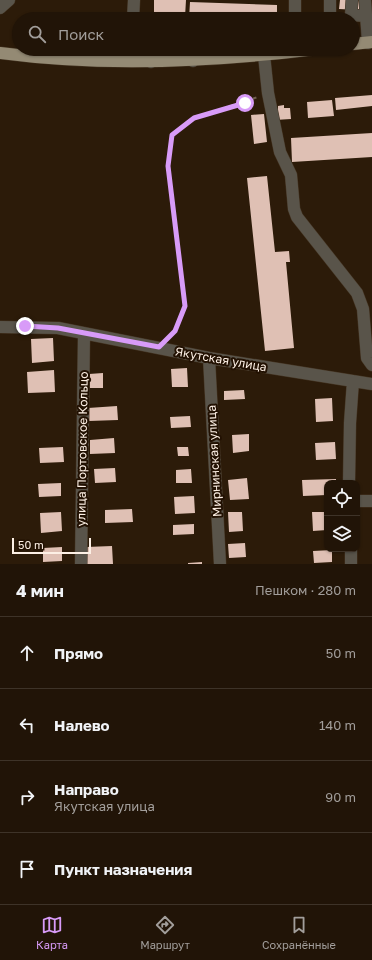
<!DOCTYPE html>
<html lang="ru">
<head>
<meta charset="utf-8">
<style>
  body { margin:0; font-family:"Golos Text",sans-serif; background:#2d2115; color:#f1f3f6 }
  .controls { position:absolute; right:12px; bottom:12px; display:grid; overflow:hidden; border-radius:8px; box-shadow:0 1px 3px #0004 }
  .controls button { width:36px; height:36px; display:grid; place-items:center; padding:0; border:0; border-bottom:1px solid #3e3328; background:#211407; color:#f1f3f6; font:20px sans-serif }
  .scale { position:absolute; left:12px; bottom:10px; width:79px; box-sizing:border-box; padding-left:4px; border:2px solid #fdf0e5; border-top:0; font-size:11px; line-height:14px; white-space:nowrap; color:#fdf0e5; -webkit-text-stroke:3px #221102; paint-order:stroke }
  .stop { position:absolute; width:12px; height:12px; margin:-9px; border:3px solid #d89bf8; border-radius:50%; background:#fff }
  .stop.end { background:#d89bf8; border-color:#fff; box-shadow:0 1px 4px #0008 }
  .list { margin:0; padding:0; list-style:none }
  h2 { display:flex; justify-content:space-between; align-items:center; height:52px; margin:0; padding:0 16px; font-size:17px }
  h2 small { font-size:13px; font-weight:400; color:#a29e9b }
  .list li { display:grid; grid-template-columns:26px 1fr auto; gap:12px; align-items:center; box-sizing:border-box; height:72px; padding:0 16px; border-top:1px solid #3e3328 }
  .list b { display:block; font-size:15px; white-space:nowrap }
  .list p { margin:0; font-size:13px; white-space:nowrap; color:#a29e9b }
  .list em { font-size:13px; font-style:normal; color:#a29e9b }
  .icon { flex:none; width:22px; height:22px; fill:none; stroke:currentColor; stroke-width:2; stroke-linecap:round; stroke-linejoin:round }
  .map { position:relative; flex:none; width:372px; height:564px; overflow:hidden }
  .search { position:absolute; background:#211407; box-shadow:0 1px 3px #0004; left:12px; right:12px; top:12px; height:44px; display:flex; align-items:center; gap:10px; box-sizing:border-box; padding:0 14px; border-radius:22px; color:#a29e9b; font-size:15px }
  .sheet { height:340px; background:#211407 }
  nav { display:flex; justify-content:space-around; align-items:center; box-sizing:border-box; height:56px; border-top:1px solid #3e3328; background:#211407; font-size:11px; color:#a29e9b }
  nav a { display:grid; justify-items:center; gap:2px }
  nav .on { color:#d89bf8 }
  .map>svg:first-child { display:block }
  .building { fill:#dfc0b4 }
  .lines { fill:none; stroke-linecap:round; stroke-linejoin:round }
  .minor-casing { stroke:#453523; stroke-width:13 }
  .major-casing { stroke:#453523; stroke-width:13 }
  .path { stroke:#706050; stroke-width:2; stroke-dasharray:4 2; stroke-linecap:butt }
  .minor { stroke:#59544a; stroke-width:12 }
  .major { stroke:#948a74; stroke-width:12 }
  .route { stroke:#d89bf8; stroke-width:5 }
  .labels { text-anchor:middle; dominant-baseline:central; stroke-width:4; stroke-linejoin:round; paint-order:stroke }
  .street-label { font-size:12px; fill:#fdf0e5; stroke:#221102 }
</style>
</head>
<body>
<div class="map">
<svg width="372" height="564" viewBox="0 0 372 564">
  <rect width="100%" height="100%" fill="#2c1b09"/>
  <!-- building -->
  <path class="building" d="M154 0H186L185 17 154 16Z
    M340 0H360L359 10 339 9Z
    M190 2 277 5V19H189Z
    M372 95V106L336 110 335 98Z
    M332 100 334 116 308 118 307 102Z
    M284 105V108H290L291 119 275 120 274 109H278V106Z
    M264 114 267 142 254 144 251 115Z
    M372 133V157L292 162 291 138Z
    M267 176 275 252 289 251 290 262H286L294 348 265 351 247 178Z
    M53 338 54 361 32 363 31 339Z
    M187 368 188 387H172L171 369Z
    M54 370 55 392 28 393 27 372Z
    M103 373V388H90L89 374Z
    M244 390 245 399 224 400V391Z
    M332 398 333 421 316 422 315 399Z
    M117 406 118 420 89 421 88 408Z
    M190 416 191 427 171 428 170 417Z
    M249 434V451L233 453 232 435Z
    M114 438 115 453 90 454V440Z
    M335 442 336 459 316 460 315 443Z
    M63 447 64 462 40 463 39 448Z
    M177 447H188L189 456H178Z
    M115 468 116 482 95 483 94 469Z
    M191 469 192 483H176V470Z
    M247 478 249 499 230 500 228 480Z
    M336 479V483H327V495L303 496 302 480Z
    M61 483V496L39 497 38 484Z
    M194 496 195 513 175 514 174 497Z
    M132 509 133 522 105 523V510Z
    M61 512 62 531 41 533 40 513Z
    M228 512H242L243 531 229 532Z
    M312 512H327V530L313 531Z
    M194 524V534L173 535V525Z
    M245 543 246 557 229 558 228 544Z
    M112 546 113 564H87L86 547Z
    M62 547V561L43 562V548Z
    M332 550V562L314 563 313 551Z
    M202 562V564H188V563Z"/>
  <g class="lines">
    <!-- minor casing -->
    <g class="minor-casing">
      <path id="minor" d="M352 0 351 15 365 16
        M365 0 368 43
        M0 8 9 0
        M133 19 134 0
        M295 19V0
        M330 19V0
        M264 55 268 93 280 152 291 175 294 209 297 217 357 293 363 309 367 358 372 365
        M193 61V49
        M151 62V49
        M0 327 58 328 209 358 372 384
        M209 358 220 564
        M349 483 350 423 353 381
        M357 501H372
        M351 549V564
        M81 564 84 334"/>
    </g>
    <!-- major casing -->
    <g class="major-casing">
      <path id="major" d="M353 44 372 42
        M0 53C105 67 211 62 316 49"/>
    </g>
    <!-- path -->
    <path class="path" d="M167 339 175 331 185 306 168 166 172 135 194 118 258 97"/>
    <!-- minor -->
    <use href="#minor" class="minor"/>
    <!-- major -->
    <use href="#major" class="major"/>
  </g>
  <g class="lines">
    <!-- route -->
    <path class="route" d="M25 326 58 328 159 347 175 331 185 306 168 166 172 135 194 118 245 103"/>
  </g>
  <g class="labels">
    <!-- street labels -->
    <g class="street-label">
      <text transform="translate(221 359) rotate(10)">Якутская улица</text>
      <text transform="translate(82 449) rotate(-89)">улица Портовское Кольцо</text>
      <text transform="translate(214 461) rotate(-93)">Мирнинская улица</text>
    </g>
  </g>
</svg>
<div class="controls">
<button><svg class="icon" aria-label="locate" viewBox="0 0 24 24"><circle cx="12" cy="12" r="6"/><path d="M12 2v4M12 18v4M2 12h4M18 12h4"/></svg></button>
<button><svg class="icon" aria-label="layers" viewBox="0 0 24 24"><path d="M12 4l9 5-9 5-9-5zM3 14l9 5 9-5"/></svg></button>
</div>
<div class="scale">50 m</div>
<div class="stop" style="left:245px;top:103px"></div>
<div class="stop end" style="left:25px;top:326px"></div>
<div class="search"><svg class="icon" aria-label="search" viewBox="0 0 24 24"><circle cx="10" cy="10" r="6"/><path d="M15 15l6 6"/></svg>Поиск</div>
</div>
<section class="sheet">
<h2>4 мин<small>Пешком · 280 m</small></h2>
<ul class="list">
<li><svg class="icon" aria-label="ahead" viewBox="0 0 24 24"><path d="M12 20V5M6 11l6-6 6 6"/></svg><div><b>Прямо</b></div><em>50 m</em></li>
<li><svg class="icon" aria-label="left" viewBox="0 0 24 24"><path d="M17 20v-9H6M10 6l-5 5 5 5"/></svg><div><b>Налево</b></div><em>140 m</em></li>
<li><svg class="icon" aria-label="right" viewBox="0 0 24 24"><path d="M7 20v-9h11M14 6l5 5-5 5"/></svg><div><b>Направо</b><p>Якутская улица</p></div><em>90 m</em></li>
<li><svg class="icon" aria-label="arrive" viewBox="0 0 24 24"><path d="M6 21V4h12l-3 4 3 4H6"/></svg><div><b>Пункт назначения</b></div></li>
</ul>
</section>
<nav>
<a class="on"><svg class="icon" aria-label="map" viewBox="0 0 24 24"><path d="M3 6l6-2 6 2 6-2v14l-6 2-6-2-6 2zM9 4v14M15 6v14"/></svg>Карта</a>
<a><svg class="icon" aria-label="directions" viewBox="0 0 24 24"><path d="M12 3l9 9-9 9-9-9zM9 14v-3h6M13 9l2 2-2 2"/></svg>Маршрут</a>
<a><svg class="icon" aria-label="saved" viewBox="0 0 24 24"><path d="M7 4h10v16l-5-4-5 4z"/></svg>Сохранённые</a>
</nav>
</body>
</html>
